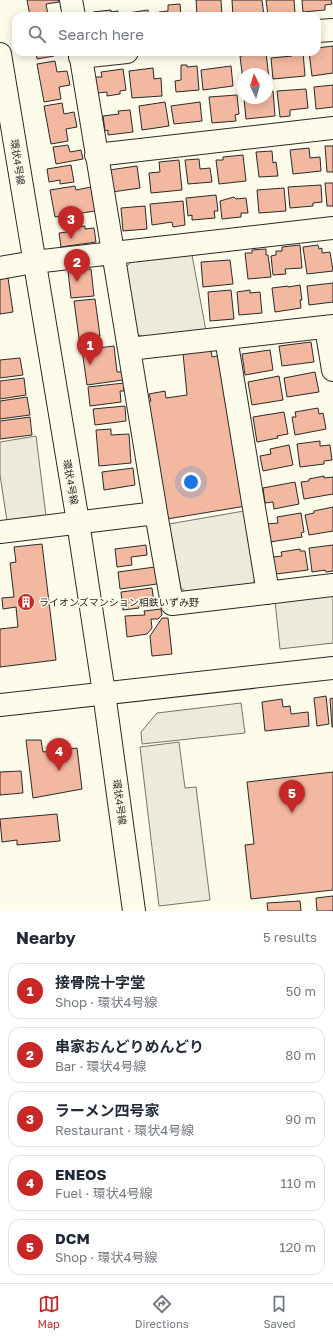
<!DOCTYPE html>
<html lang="en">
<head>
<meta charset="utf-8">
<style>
  body { margin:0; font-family:"Golos Text","Noto Sans JP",sans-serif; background:#f2f2f3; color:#1f2937 }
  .compass { position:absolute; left:237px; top:68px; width:36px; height:36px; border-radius:50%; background:#fff; box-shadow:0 2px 10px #0003; rotate:355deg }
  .you { position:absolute; left:191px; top:482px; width:14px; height:14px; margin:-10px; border:3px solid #fff; border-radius:50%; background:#1a73e8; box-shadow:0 0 0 6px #1a73e833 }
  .badge { display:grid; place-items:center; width:26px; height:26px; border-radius:50%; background:#c62828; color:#fff; font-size:13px; font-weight:700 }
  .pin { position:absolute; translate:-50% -33px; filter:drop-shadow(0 1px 2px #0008) }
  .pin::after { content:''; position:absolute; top:21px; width:14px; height:12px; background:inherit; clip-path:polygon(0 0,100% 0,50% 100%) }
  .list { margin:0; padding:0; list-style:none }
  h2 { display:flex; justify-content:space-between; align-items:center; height:52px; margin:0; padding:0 16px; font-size:17px }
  h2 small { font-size:13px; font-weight:400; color:#747a83 }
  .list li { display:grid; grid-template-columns:26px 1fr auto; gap:12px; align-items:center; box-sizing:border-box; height:56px; margin:0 8px 8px; padding:0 8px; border:1px solid #e0e1e3; border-radius:12px }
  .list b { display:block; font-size:15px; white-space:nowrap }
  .list p { margin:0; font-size:13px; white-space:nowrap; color:#747a83 }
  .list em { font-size:13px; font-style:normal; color:#747a83 }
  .icon { flex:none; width:22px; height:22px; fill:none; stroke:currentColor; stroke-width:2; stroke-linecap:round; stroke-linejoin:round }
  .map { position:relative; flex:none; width:333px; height:911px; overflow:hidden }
  .search { position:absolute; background:#fff; box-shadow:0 2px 10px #0003; left:12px; right:12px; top:12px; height:44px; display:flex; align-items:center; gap:10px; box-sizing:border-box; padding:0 14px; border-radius:12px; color:#747a83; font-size:15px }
  .sheet { height:372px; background:#fff }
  nav { display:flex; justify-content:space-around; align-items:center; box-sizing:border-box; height:56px; border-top:1px solid #e0e1e3; background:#fff; font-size:11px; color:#747a83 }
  nav a { display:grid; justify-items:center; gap:2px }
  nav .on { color:#c62828 }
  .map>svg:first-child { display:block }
  .green { fill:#ecebdb; stroke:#74746e }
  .parking { fill:#eceadb; stroke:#74746e }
  .building { fill:#f2b8a0; stroke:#2b2b2b }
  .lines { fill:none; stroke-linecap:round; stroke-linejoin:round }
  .minor-casing { stroke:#2b2b2b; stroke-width:24 }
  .major-casing { stroke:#2b2b2b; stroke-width:24 }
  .minor { stroke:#fdfbea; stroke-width:22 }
  .major { stroke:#fdfbea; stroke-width:22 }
  .labels { text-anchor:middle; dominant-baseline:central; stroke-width:3; stroke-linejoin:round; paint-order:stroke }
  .street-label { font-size:10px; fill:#2b2b2b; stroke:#fdfbea }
  .poi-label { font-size:10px; fill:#2b2b2b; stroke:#fdfbea; text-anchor:start }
</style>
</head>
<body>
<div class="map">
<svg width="333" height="911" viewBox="0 0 333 911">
  <rect width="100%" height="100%" fill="#fdfbea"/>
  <!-- green -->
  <path class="green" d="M333 595V643L280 649 275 601Z"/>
  <!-- parking -->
  <path class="parking" d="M192 255 206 331 146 338 137 334 126 267 132 261Z
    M36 436 46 516 7 521 0 475V442Z
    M244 511 255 579 252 587 187 593 181 588 169 524Z
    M241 703 245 733 142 744 141 732 157 713Z
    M179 742 185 788 196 787 210 900 159 906 140 747Z"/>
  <!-- building -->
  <path class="building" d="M27 0H58L59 2 46 4 48 15 30 16Z
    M196 0H221L222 16H197Z
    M232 0H262L264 16H233Z
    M266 0H294L295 13 268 16Z
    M302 0H331L332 4 325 5V10L303 12Z
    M180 4 181 16H160L159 12 168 11V5Z
    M111 10V12L118 11 119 16H94L93 12Z
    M148 10 149 16H121V14Z
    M333 46V73L312 76 309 52H317V48Z
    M36 52H53L54 56 37 59Z
    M292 52H303L305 76 273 79 271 58 292 56Z
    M266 53 269 78H267V74H243V81L240 56Z
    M55 61 57 72 67 71 70 85 59 87 61 99 44 102 37 64Z
    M181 65H187V67L197 66 199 90 176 92 175 81 181 80Z
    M231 66 233 86 203 90 201 70Z
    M153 68 154 79 161 78 162 96 132 98 129 71Z
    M123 69 126 90 120 91V94L107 96V92L97 93 95 77H102L101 72Z
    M333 85V107L316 109 314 87Z
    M306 89 308 108 290 110V116L280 117 277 91Z
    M273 91 275 116 246 119 244 98H267V92Z
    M237 95 239 114 235 115 236 121 212 123 209 97Z
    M165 102 169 126 142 130 139 106Z
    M200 102 202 121 174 124 171 106Z
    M62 103 64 114 74 112 77 127 66 129 68 141 51 144 44 106Z
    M130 110 133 132 108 135V130L105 131 103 116 119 114 118 111Z
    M68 145 70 152 81 150 83 159 56 164 53 147Z
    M325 146H333V172H327Z
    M309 148 310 158 320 157 321 171 293 174 290 150Z
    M272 151 273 163 276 162 278 176 259 177 256 152Z
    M243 155 246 181 219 184 216 160H223V157Z
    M199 159 200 169 210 168 212 182 188 184 185 160Z
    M179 160 182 190 151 193 149 173 160 172 159 162Z
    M71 165 74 182 60 184V180L49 182 47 169Z
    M137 166 140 188 112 192 109 170Z
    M325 183H333V206H327Z
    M321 185 322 202 313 203V206L290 208 288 187Z
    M75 186 76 190 91 187 95 211 55 217 50 190Z
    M284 188 286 211 259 213 257 190Z
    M216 195 218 211H214L215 218 192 220V215L188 216 186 198Z
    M234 197 236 199 246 198 248 213H241V217L222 219 220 201Z
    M183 201 185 225 173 227 172 222 152 225 150 204Z
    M145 206 147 229 123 231 121 208Z
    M85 226V229L94 228 96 242 61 247 59 233 67 232V228Z
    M300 245 302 268 285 269 286 274 273 275 271 256 276 255V251H282V247Z
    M318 245 319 249 322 248V253L330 252 333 271 307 274 303 247Z
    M266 249V255H268L271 277 248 279 245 253H252V250Z
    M230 260 233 284 203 287 201 262Z
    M91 269 94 296 71 298 68 271Z
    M8 278 13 312 0 314V279Z
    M333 283V302L309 305 307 286Z
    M300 285 302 300H300L301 308 275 312 272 288 288 286V287Z
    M231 290 234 319 210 321 208 292Z
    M250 290V293L260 292 262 313 239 315 237 292Z
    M95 299 100 336 91 337V345L80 346 74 301Z
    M311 342 314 362 282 366 279 346Z
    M114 346 117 372H122L123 380 87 385 82 350Z
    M211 350 212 357 221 355 246 506 167 519 147 402 151 401 149 394 165 391 166 398 187 395 183 353Z
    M270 350 273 370 245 375 242 354Z
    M20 358 23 375 0 378V360Z
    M315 372 319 392 287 397 284 378Z
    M279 376 283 400 252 405 248 382Z
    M24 378 26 395 0 399V381Z
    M124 383V391H120L121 402 90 406 88 387Z
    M27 397 30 415 0 419V401Z
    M125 406 126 421 95 425 93 409Z
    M318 408 319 414 323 413 326 429 295 435 292 417H296L295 412Z
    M284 412 288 434 277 436 278 438 257 442 253 417Z
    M30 417 32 435 0 439V421Z
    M111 429V435L129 434 131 463 99 466 96 430Z
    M320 441V446L330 445 332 460 324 461V464L300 467 297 444Z
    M289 445 293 465 263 471 260 456 271 454 270 449Z
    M133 468 135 485 104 490 102 472Z
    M324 476V478L333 477V494L304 499 301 482 309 481V479Z
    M295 482 299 504 274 509 273 502 265 503 263 488Z
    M333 507V531L309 535 305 515 314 513V511Z
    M301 513 304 532 301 533 302 537 270 542 267 524 278 523 277 517Z
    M42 544 56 660 0 667V629L18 627 16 607 3 609 2 598 14 597 10 563 16 562 14 547Z
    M146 545 147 555 131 557 132 565 117 567 115 549Z
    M333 545V571L326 572 325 570 312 572 309 548Z
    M300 549V551H305L308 570 276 574 273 557 282 556 281 552Z
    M155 567 157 584 120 589 118 572Z
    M152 588 154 603 139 605V608L123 610 121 592Z
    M161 609 162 615 158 619H151L152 628 147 634 127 637 125 616 145 615 144 611Z
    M162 618H168L172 654 152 656 150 636Z
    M326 696 329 724 317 726 314 698Z
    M333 698V727H332L330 699Z
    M282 699 283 707 290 706 291 714 308 712 309 726 265 731 262 702Z
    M26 740H41L43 752 77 748 82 789 33 798Z
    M21 771 23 793 0 795V772Z
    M333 772V890L251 899 245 845 254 844 247 782Z
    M57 814 60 841 17 845V840L2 842 0 819Z
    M333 896V911H317L316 898Z
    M300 901 301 911H268L267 903Z"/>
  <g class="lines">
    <!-- minor casing -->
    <g class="minor-casing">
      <path id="minor" d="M71 0 74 16
        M317 31 333 30
        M80 52 156 513 172 604 333 585
        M80 57 127 52
        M96 155 333 128
        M0 268 34 262 333 228
        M326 327 333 370
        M226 338 268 593
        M129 349 333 326
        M0 532 156 513
        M0 705 333 668"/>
    </g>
    <!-- major casing -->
    <g class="major-casing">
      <path id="major" d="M0 54 78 522 104 693 134 911"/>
    </g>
    <!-- minor -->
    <use href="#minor" class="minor"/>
    <!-- major -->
    <use href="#major" class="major"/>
  </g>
  <!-- icons -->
  <defs>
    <g id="building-disc" transform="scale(0.9)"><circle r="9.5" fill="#c62828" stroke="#fdfbea"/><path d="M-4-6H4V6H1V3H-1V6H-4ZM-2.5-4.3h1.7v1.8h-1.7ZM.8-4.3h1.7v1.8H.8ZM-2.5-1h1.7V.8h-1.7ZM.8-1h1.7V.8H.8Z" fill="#fff"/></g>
  </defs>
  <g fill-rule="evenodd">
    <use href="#building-disc" x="26" y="602"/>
  </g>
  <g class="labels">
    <!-- street labels -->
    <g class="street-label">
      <text transform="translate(18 162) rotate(81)">環状4号線</text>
      <text transform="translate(71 482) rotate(80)">環状4号線</text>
      <text transform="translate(120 802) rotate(82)">環状4号線</text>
    </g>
    <!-- poi labels -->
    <g class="poi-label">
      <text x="39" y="602">ライオンズマンション相鉄いずみ野</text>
    </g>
  </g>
</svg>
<svg class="compass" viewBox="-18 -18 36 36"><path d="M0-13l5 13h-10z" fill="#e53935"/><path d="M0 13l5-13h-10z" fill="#747a83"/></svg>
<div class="you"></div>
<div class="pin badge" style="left:90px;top:365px">1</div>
<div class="pin badge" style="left:77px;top:282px">2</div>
<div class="pin badge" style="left:71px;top:239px">3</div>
<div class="pin badge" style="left:59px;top:771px">4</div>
<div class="pin badge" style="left:292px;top:813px">5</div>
<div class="search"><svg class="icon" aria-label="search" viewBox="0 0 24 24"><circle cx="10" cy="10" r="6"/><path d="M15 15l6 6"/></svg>Search here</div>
</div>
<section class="sheet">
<h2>Nearby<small>5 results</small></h2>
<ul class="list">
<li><span class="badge">1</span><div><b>接骨院十字堂</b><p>Shop · 環状4号線</p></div><em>50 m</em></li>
<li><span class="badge">2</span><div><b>串家おんどりめんどり</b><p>Bar · 環状4号線</p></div><em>80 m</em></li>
<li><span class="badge">3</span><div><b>ラーメン四号家</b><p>Restaurant · 環状4号線</p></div><em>90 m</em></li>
<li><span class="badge">4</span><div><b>ENEOS</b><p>Fuel · 環状4号線</p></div><em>110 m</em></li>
<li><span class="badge">5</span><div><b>DCM</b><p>Shop · 環状4号線</p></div><em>120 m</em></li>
</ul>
</section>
<nav>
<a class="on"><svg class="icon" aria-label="map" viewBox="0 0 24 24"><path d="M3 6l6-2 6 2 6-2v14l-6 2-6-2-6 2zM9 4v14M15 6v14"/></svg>Map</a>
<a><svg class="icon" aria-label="directions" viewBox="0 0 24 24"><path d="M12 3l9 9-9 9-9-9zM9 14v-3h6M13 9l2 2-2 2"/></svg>Directions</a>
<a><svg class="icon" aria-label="saved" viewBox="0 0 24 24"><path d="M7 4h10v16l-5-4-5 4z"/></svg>Saved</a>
</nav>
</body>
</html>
